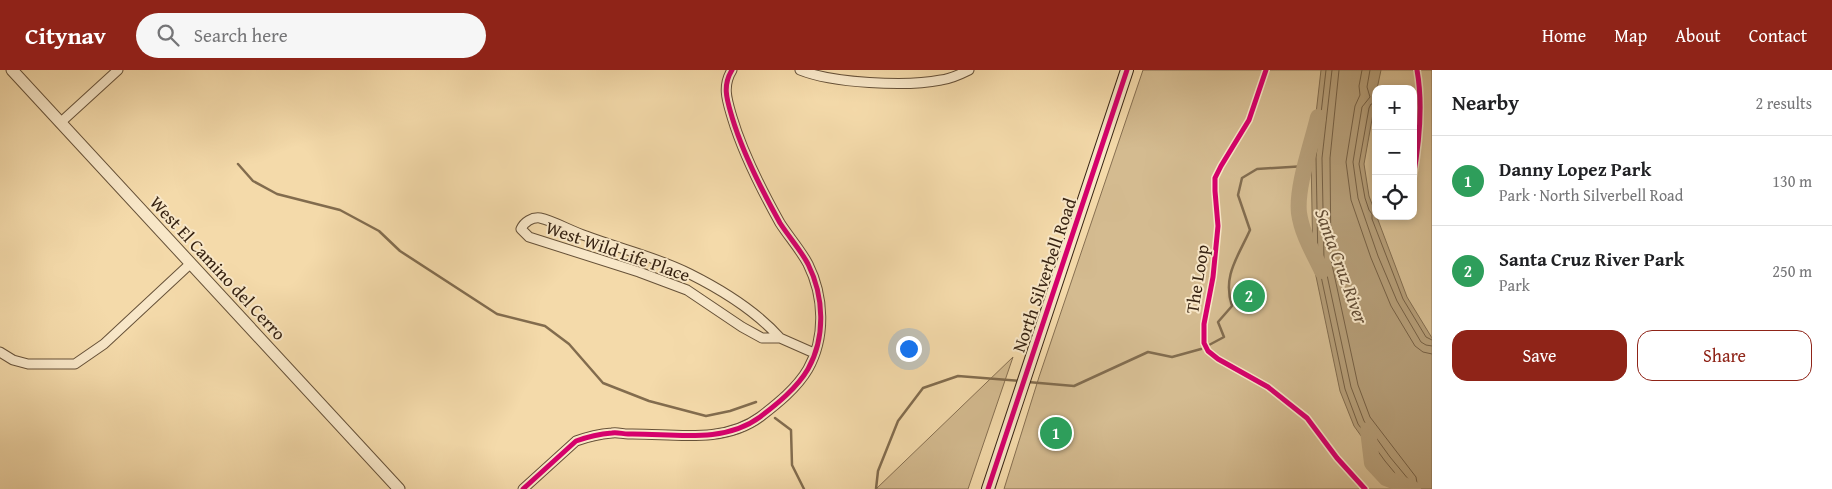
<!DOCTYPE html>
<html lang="en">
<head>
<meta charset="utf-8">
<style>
  body { margin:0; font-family:"Gentium Book Plus",serif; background:#f6f6f6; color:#202124 }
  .controls { position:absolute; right:15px; top:15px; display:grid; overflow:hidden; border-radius:10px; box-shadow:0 2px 8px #0003 }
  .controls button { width:45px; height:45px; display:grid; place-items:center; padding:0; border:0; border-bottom:1px solid #e0e0e0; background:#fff; color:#202124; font:25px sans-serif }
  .you { position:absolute; left:908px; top:278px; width:18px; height:18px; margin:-12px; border:4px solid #fff; border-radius:50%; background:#1a73e8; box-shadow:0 0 0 8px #1a73e833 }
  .badge { display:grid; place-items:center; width:32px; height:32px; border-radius:50%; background:#8f2418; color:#fff; font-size:16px; font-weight:700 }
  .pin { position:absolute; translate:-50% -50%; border:2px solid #fff; box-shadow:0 1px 5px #0006 }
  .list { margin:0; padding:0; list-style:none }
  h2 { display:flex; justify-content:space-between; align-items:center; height:65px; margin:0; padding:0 20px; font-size:21px }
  h2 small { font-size:16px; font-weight:400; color:#757577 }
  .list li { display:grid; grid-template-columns:32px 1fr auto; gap:15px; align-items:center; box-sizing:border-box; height:90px; padding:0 20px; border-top:1px solid #e0e0e0 }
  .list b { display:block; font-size:19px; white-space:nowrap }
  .list p { margin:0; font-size:16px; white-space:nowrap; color:#757577 }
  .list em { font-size:16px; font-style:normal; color:#757577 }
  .actions { display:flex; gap:10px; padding:15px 20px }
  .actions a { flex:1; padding:11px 0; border:1px solid #8f2418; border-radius:15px; text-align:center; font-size:18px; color:#8f2418 }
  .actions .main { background:#8f2418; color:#fff }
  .icon { flex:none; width:28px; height:28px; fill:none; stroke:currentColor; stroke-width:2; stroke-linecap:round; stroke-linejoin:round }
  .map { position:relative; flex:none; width:1432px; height:419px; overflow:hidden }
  header { display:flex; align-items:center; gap:30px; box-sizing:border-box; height:70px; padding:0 25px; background:#8f2418; color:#fff }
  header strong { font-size:24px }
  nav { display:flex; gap:28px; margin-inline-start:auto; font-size:18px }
  .search { width:350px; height:45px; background:#f6f6f6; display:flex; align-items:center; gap:12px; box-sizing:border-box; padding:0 18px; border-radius:28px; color:#757577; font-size:19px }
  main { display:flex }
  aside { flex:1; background:#fff }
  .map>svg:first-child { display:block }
  .green { fill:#d4bb90; stroke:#866f51; fill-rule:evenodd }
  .water { fill:#b49c76; stroke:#826c4e }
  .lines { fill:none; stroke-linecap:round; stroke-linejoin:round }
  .shore { stroke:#766044; stroke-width:1 }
  .stream { stroke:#826c4e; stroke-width:2.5 }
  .river { stroke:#b49c76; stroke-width:16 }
  .minor-casing { stroke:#665138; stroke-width:11 }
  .tertiary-casing { stroke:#665138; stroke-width:13 }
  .secondary-casing { stroke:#372312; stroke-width:14 }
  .minor { stroke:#f8e7c8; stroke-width:9 }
  .tertiary { stroke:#f8e7c8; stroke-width:11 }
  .secondary { stroke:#f8e7c8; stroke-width:12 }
  .cycleway-casing { stroke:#f8e7c8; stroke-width:8 }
  .cycleway { stroke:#d6006c; stroke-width:5 }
  .labels { text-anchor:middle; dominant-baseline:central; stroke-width:4; stroke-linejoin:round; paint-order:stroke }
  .street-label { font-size:18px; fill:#372312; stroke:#f8e7c8 }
  .water-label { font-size:19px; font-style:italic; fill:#634d35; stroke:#f8e7c8 }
</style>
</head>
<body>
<header>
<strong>Citynav</strong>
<div class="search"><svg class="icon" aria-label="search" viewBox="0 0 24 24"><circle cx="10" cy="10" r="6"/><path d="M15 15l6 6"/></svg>Search here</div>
<nav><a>Home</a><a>Map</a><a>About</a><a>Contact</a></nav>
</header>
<main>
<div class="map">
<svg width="1432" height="419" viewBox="0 0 1432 419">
  <rect width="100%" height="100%" fill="#f4daaa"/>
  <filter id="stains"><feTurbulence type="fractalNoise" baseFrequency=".004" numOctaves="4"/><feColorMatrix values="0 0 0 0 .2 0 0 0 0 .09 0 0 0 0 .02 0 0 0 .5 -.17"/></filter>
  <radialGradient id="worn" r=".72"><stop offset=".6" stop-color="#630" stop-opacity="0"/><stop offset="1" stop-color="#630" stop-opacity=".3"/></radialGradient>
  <!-- green -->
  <path class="green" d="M1143 0H1432V419H1004L1039 307ZM1376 19H1413V146H1376Z
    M1013 287 968 419H876Z"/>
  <!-- water -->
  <path class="water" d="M1321 0H1381L1377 19H1376V27L1364 94 1369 126 1407 227 1432 268V419H1401L1381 394 1354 356 1340 321 1313 192 1311 87Z"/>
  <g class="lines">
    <!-- shore -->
    <path class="shore" d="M1326 0 1316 87 1318 192 1345 319 1358 354 1385 391 1404 414 1405 419
      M1332 0 1322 88 1324 191 1351 317 1364 351 1390 387 1409 410 1411 419
      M1339 0 1330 88 1331 190 1358 315 1370 347 1416 407 1418 419
      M1362 0 1359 16 1360 25 1355 36 1346 92 1351 130 1371 188 1391 236 1415 276 1423 282 1432 284
      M1370 0 1367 17 1370 27 1362 37 1353 92 1358 128 1378 186 1397 231 1421 272 1426 275 1432 276
      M1376 34H1371L1369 38 1359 94 1365 128 1369 140 1372 144V149L1403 229 1426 267 1432 270"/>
    <!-- stream -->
    <path class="stream" d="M238 94 253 111 277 124 340 140 379 161 400 181 497 244 545 256 569 274 603 313 649 331 706 346 730 341 756 332
      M1209 275 1224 267 1218 252 1232 236C1222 206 1238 187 1250 160L1238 125 1242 108 1257 99 1306 96
      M1028 312 1074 316 1148 282 1172 287 1201 279
      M775 348 791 360 792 395 804 419
      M876 419 878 401 898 351 923 318 958 306 1020 311"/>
    <!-- river -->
    <path class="river" d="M1318 47C1312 73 1296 117 1299 143 1302 164 1313 182 1322 201
      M1368 360 1372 393 1386 408 1413 419"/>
    <!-- minor casing -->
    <g class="minor-casing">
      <path id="minor" d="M800 0C832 13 906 17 941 10 950 9 961 4 969 0
        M60 53 118 0
        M780 268C756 241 722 220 690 204 657 187 620 179 586 166 571 161 554 151 540 148 532 147 524 152 521 159L529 167 639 202 687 220 742 257 762 268H780L814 283
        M0 282 13 290 28 294H75L104 274 190 194
        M523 419 576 371C587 367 600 364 612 363 617 362 623 364 628 364 671 363 722 375 760 347 777 334 797 318 808 299 826 267 824 226 808 194 800 179 789 167 780 153 761 119 743 84 732 47 727 30 722 16 732 0"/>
    </g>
    <!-- tertiary casing -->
    <g class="tertiary-casing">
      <path id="tertiary" d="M12 0 399 419"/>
    </g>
    <!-- secondary casing -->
    <g class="secondary-casing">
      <path id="secondary" d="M988 419 1127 0"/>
    </g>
    <!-- minor -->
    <use href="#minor" class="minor"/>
    <!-- tertiary -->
    <use href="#tertiary" class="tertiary"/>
    <!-- secondary -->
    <use href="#secondary" class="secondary"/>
    <!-- cycleway casing -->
    <g class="cycleway-casing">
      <path id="cycleway" d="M1266 0 1249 50 1221 96 1215 108V121L1218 156 1213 207 1204 254V273L1208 281 1218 289 1268 317 1307 348 1337 388 1365 419
        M1413 108C1419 75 1423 33 1417 0
        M523 419 576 371C587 367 600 364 612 363 617 362 623 364 628 364 671 363 722 375 760 347 777 334 797 318 808 299 826 267 824 226 808 194 800 179 789 167 780 153 761 119 743 84 732 47 727 30 722 16 732 0
        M988 419 1127 0"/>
    </g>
    <!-- cycleway -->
    <use href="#cycleway" class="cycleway"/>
  </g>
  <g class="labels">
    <!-- street labels -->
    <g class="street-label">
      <text transform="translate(618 181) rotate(19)">West Wild Life Place</text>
      <text transform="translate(218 198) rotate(47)">West El Camino del Cerro</text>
      <text transform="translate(1044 205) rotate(-71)">North Silverbell Road</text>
      <text transform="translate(1197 209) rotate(-81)">The Loop</text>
    </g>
    <!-- water labels -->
    <g class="water-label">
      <text transform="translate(1342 196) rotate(70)">Santa Cruz River</text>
    </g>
  </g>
  <rect width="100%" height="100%" filter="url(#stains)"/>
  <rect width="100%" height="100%" fill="url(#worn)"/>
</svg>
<div class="controls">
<button>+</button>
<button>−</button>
<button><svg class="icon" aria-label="locate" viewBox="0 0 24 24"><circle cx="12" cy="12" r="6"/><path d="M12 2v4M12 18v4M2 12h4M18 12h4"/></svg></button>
</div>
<div class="you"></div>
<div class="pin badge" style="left:1056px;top:363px;background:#2e9e5b">1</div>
<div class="pin badge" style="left:1249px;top:226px;background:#2e9e5b">2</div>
</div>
<aside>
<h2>Nearby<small>2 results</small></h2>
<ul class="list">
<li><span class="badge" style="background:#2e9e5b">1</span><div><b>Danny Lopez Park</b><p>Park · North Silverbell Road</p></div><em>130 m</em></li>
<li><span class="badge" style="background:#2e9e5b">2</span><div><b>Santa Cruz River Park</b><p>Park</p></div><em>250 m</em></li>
</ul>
<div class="actions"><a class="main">Save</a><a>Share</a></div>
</aside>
</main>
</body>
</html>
